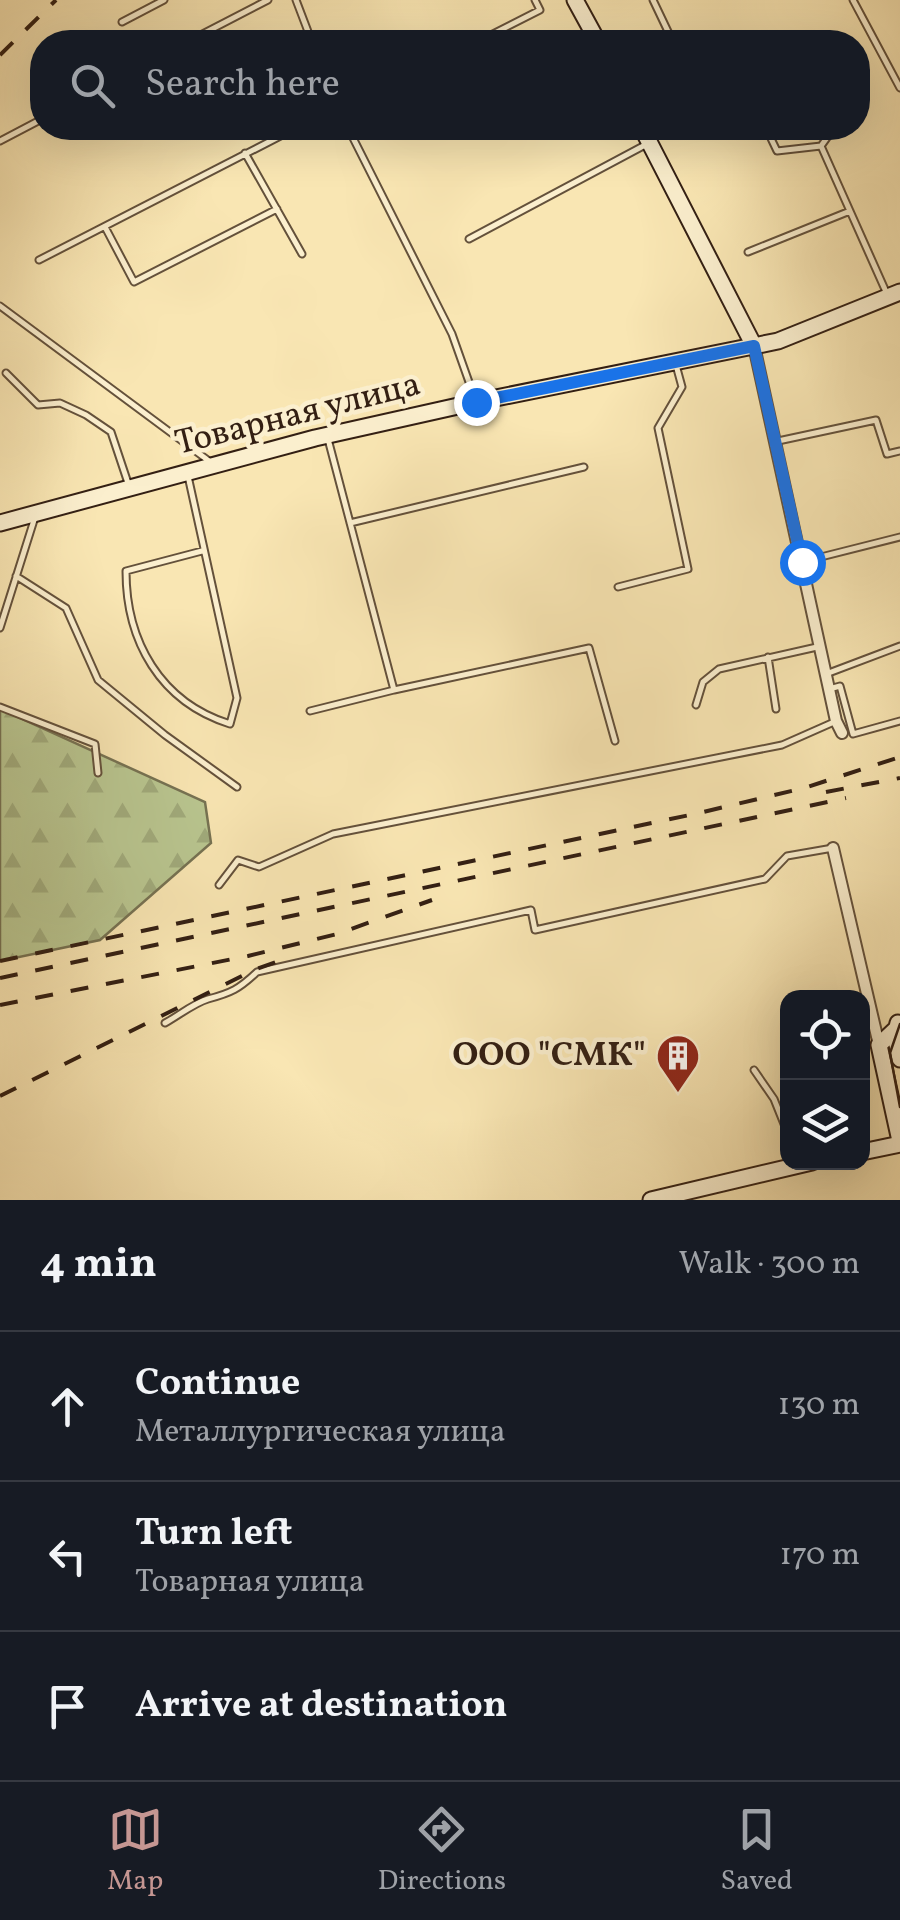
<!DOCTYPE html>
<html lang="en">
<head>
<meta charset="utf-8">
<style>
  body { margin:0; font-family:Vollkorn,serif; background:#20242c; color:#f1f3f6 }
  .controls { position:absolute; right:30px; bottom:30px; display:grid; overflow:hidden; border-radius:20px; box-shadow:0 10px 40px #0002 }
  .controls button { width:90px; height:90px; display:grid; place-items:center; padding:0; border:0; border-bottom:2px solid #363941; background:#171b24; color:#f1f3f6; font:50px sans-serif }
  .stop { position:absolute; width:30px; height:30px; margin:-22px; border:8px solid #1a73e8; border-radius:50%; background:#fff }
  .stop.end { background:#1a73e8; border-color:#fff; box-shadow:0 2px 10px #0008 }
  .list { margin:0; padding:0; list-style:none }
  h2 { display:flex; justify-content:space-between; align-items:center; height:130px; margin:0; padding:0 40px; font-size:42px }
  h2 small { font-size:32px; font-weight:400; color:#9ea1a6 }
  .list li { display:grid; grid-template-columns:65px 1fr auto; gap:30px; align-items:center; box-sizing:border-box; height:150px; padding:0 40px; border-top:2px solid #363941 }
  .list b { display:block; font-size:38px; white-space:nowrap }
  .list p { margin:0; font-size:32px; white-space:nowrap; color:#9ea1a6 }
  .list em { font-size:32px; font-style:normal; color:#9ea1a6 }
  .icon { flex:none; width:55px; height:55px; fill:none; stroke:currentColor; stroke-width:2; stroke-linecap:round; stroke-linejoin:round }
  .map { position:relative; flex:none; width:900px; height:1200px; overflow:hidden }
  .search { position:absolute; background:#171b24; box-shadow:0 10px 40px #0002; left:30px; right:30px; top:30px; height:110px; display:flex; align-items:center; gap:25px; box-sizing:border-box; padding:0 35px; border-radius:40px; color:#9ea1a6; font-size:38px }
  .sheet { height:580px; background:#171b24 }
  nav { display:flex; justify-content:space-around; align-items:center; box-sizing:border-box; height:140px; border-top:2px solid #363941; background:#171b24; font-size:28px; color:#9ea1a6 }
  nav a { display:grid; justify-items:center; gap:5px }
  nav .on { color:#c59692 }
  .map>svg:first-child { display:block }
  .forest { fill:url(#forest-firs); stroke:#767252; stroke-width:2.5 }
  .lines { fill:none; stroke-linecap:round; stroke-linejoin:round }
  .lane-casing { stroke:#64513b; stroke-width:9 }
  .street-casing { stroke:#64513b; stroke-width:14 }
  .secondary-casing { stroke:#331f13; stroke-width:19 }
  .lane { stroke:#fbefce; stroke-width:5 }
  .street { stroke:#fbefce; stroke-width:10 }
  .secondary { stroke:#fbefce; stroke-width:15 }
  .tram { stroke:#331f13; stroke-width:2.5 }
  .rail { stroke:#331f13; stroke-width:4; stroke-dasharray:18 18; stroke-linecap:butt }
  .route { stroke:#1a73e8; stroke-width:12 }
  .labels { text-anchor:middle; dominant-baseline:central; stroke-width:9; stroke-linejoin:round; paint-order:stroke }
  .street-label { font-size:35px; fill:#331f13; stroke:#fbefce }
  .poi-label { font-size:35px; font-weight:bold; fill:#331f13; stroke:#fbefce; text-anchor:end }
</style>
</head>
<body>
<div class="map">
<svg width="900" height="1200" viewBox="0 0 900 1200">
  <defs>
    <pattern id="forest-firs" width="22" height="20" patternUnits="userSpaceOnUse" patternTransform="scale(2.5)"><rect width="22" height="20" fill="#b9c690"/><path d="M5 1l3.5 6h-7zM16 11l3.5 6h-7z" fill="#a0aa7b"/></pattern>
  </defs>
  <rect width="100%" height="100%" fill="#f9e6b3"/>
  <filter id="stains"><feTurbulence type="fractalNoise" baseFrequency=".002" numOctaves="4"/><feColorMatrix values="0 0 0 0 .2 0 0 0 0 .09 0 0 0 0 .02 0 0 0 .5 -.17"/></filter>
  <radialGradient id="worn" r=".72"><stop offset=".6" stop-color="#630" stop-opacity="0"/><stop offset="1" stop-color="#630" stop-opacity=".3"/></radialGradient>
  <!-- forest -->
  <path class="forest" d="M0 709 205 802 211 843 100 940 0 961Z"/>
  <g class="lines">
    <!-- lane casing -->
    <g class="lane-casing">
      <path id="lane" d="M296 0 312 42
        M653 0 673 42
        M853 0 900 88
        M122 22 164 0
        M187 42 268 0
        M477 42 540 10 535 0
        M348 128 452 334 475 399
        M766 128 777 151 821 146 887 294
        M0 141 42 119
        M821 146 834 128
        M245 153 302 254
        M105 227 134 282 277 209
        M469 239 647 144
        M748 252 850 211
        M39 260 296 128
        M0 306 209 461
        M6 373 38 405 60 403 86 415 111 432 129 486
        M778 441 876 420 887 454 900 451
        M188 476 237 698 230 724C160 702 126 641 126 571L202 551
        M350 523 584 467
        M801 562 900 537
        M16 576 66 608 98 680 165 735 237 787
        M618 587 688 569 658 428 682 387 676 365
        M0 628 35 517
        M768 657 776 709
        M826 674 900 646
        M829 689 840 686 853 734 900 721
        M394 690 589 648 615 741
        M696 705 703 682 719 669 817 647
        M0 707 95 744 98 773
        M310 711 394 690 328 439
        M219 885 238 860 259 867 333 834 782 745 834 722
        M165 1023C178 1016 194 1003 208 999 231 993 239 989 257 972L531 910 535 930 765 879 787 856 833 848
        M754 1070 774 1099 788 1134"/>
    </g>
    <!-- street casing -->
    <g class="street-casing">
      <path id="street" d="M754 346 836 721 842 733
        M833 848 879 1045"/>
    </g>
    <!-- secondary casing -->
    <g class="secondary-casing">
      <path id="secondary" d="M575 0 598 42
        M642 128 754 346
        M0 523 315 438 476 402 778 341 900 292
        M898 1023 895 1035 900 1059
        M896 1029 879 1045 900 1141
        M862 1152 900 1144
        M651 1200 812 1162"/>
    </g>
    <!-- lane -->
    <use href="#lane" class="lane"/>
    <!-- street -->
    <use href="#street" class="street"/>
    <!-- secondary -->
    <use href="#secondary" class="secondary"/>
    <!-- tram -->
    <path class="tram" d="M900 1024 890 1053 900 1107"/>
    <!-- rail -->
    <path class="rail" d="M0 55 56 0
      M826 792 900 778
      M0 961 699 813 804 788 900 757
      M0 978 846 798
      M0 1005 248 956 337 934 432 900
      M0 1096 254 970 284 959"/>
  </g>
  <g class="lines">
    <!-- route -->
    <path class="route" d="M476 402 754 346 802 562"/>
  </g>
  <!-- icons -->
  <defs>
    <g id="building-pin" transform="scale(2.25)"><path d="M0 17L-7.5 6A9.5 9.5 0 1 1 7.5 6Z" fill="#8f2418" stroke="#fbefce"/><path d="M-4-6H4V6H1V3H-1V6H-4ZM-2.5-4.3h1.7v1.8h-1.7ZM.8-4.3h1.7v1.8H.8ZM-2.5-1h1.7V.8h-1.7ZM.8-1h1.7V.8H.8Z" fill="#fff"/></g>
  </defs>
  <g fill-rule="evenodd">
    <use href="#building-pin" x="678" y="1056"/>
  </g>
  <g class="labels">
    <!-- street labels -->
    <g class="street-label">
      <text transform="translate(298 415) rotate(-14)">Товарная улица</text>
    </g>
    <!-- poi labels -->
    <g class="poi-label">
      <text x="646" y="1056">ООО "СМК"</text>
    </g>
  </g>
  <rect width="100%" height="100%" filter="url(#stains)"/>
  <rect width="100%" height="100%" fill="url(#worn)"/>
</svg>
<div class="controls">
<button><svg class="icon" aria-label="locate" viewBox="0 0 24 24"><circle cx="12" cy="12" r="6"/><path d="M12 2v4M12 18v4M2 12h4M18 12h4"/></svg></button>
<button><svg class="icon" aria-label="layers" viewBox="0 0 24 24"><path d="M12 4l9 5-9 5-9-5zM3 14l9 5 9-5"/></svg></button>
</div>
<div class="stop" style="left:802px;top:562px"></div>
<div class="stop end" style="left:476px;top:402px"></div>
<div class="search"><svg class="icon" aria-label="search" viewBox="0 0 24 24"><circle cx="10" cy="10" r="6"/><path d="M15 15l6 6"/></svg>Search here</div>
</div>
<section class="sheet">
<h2>4 min<small>Walk · 300 m</small></h2>
<ul class="list">
<li><svg class="icon" aria-label="ahead" viewBox="0 0 24 24"><path d="M12 20V5M6 11l6-6 6 6"/></svg><div><b>Continue</b><p>Металлургическая улица</p></div><em>130 m</em></li>
<li><svg class="icon" aria-label="left" viewBox="0 0 24 24"><path d="M17 20v-9H6M10 6l-5 5 5 5"/></svg><div><b>Turn left</b><p>Товарная улица</p></div><em>170 m</em></li>
<li><svg class="icon" aria-label="arrive" viewBox="0 0 24 24"><path d="M6 21V4h12l-3 4 3 4H6"/></svg><div><b>Arrive at destination</b></div></li>
</ul>
</section>
<nav>
<a class="on"><svg class="icon" aria-label="map" viewBox="0 0 24 24"><path d="M3 6l6-2 6 2 6-2v14l-6 2-6-2-6 2zM9 4v14M15 6v14"/></svg>Map</a>
<a><svg class="icon" aria-label="directions" viewBox="0 0 24 24"><path d="M12 3l9 9-9 9-9-9zM9 14v-3h6M13 9l2 2-2 2"/></svg>Directions</a>
<a><svg class="icon" aria-label="saved" viewBox="0 0 24 24"><path d="M7 4h10v16l-5-4-5 4z"/></svg>Saved</a>
</nav>
</body>
</html>
